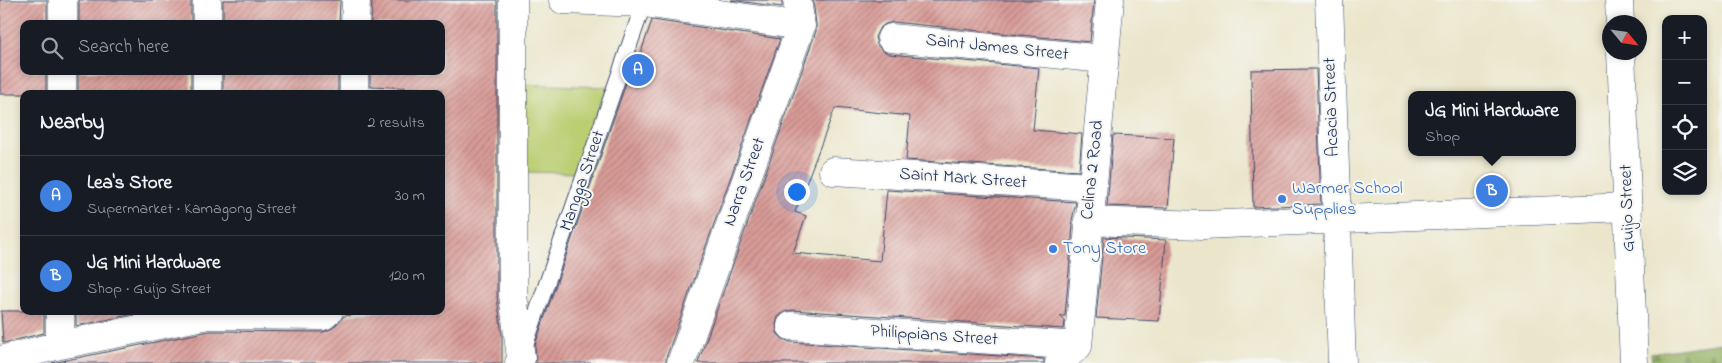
<!DOCTYPE html>
<html lang="en">
<head>
<meta charset="utf-8">
<style>
  body { margin:0; font-family:"Indie Flower",sans-serif; background:#242831; color:#f1f3f6 }
  .controls { position:absolute; right:15px; top:15px; display:grid; overflow:hidden; border-radius:10px; box-shadow:0 2px 8px #0003 }
  .controls button { width:45px; height:45px; display:grid; place-items:center; padding:0; border:0; border-bottom:1px solid #363941; background:#171b24; color:#f1f3f6; font:25px sans-serif }
  .compass { position:absolute; left:1602px; top:15px; width:45px; height:45px; border-radius:50%; background:#171b24; box-shadow:0 2px 8px #0003; rotate:119deg }
  .you { position:absolute; left:796px; top:191px; width:18px; height:18px; margin:-12px; border:4px solid #fff; border-radius:50%; background:#1a73e8; box-shadow:0 0 0 8px #1a73e833 }
  .badge { display:grid; place-items:center; width:32px; height:32px; border-radius:50%; background:#b45309; color:#fff; font-size:16px; font-weight:700 }
  .pin { position:absolute; translate:-50% -50%; border:2px solid #fff; box-shadow:0 1px 5px #0006 }
  .popup { position:absolute; left:1408px; top:91px; width:168px; height:65px; box-sizing:border-box; display:grid; place-content:center; border-radius:10px; background:#171b24; filter:drop-shadow(0 1px 4px #0005); font-size:16px; white-space:nowrap; color:#9ea1a6 }
  .popup b { font-size:19px; color:#f1f3f6 }
  .popup::after { content:''; position:absolute; left:50%; top:100%; margin-left:-10px; border:10px solid transparent; border-top-color:#171b24 }
  .list { margin:0; padding:0; list-style:none }
  h2 { display:flex; justify-content:space-between; align-items:center; height:65px; margin:0; padding:0 20px; font-size:21px }
  h2 small { font-size:16px; font-weight:400; color:#9ea1a6 }
  .list li { display:grid; grid-template-columns:32px 1fr auto; gap:15px; align-items:center; box-sizing:border-box; height:80px; padding:0 20px; border-top:1px solid #363941 }
  .list b { display:block; font-size:19px; white-space:nowrap }
  .list p { margin:0; font-size:16px; white-space:nowrap; color:#9ea1a6 }
  .list em { font-size:16px; font-style:normal; color:#9ea1a6 }
  .icon { flex:none; width:28px; height:28px; fill:none; stroke:currentColor; stroke-width:2; stroke-linecap:round; stroke-linejoin:round }
  .map { position:relative; flex:none; width:1722px; height:363px; overflow:hidden }
  .search { position:absolute; background:#171b24; box-shadow:0 2px 8px #0003; left:20px; top:20px; width:425px; height:55px; display:flex; align-items:center; gap:12px; box-sizing:border-box; padding:0 18px; border-radius:10px; color:#9ea1a6; font-size:19px }
  .panel { position:absolute; background:#171b24; box-shadow:0 2px 8px #0003; left:20px; top:90px; width:425px; height:225px; border-radius:10px }
  .map>svg:first-child { display:block }
  .green { fill:#bbce72; stroke:#6b7e68 }
  .forest { fill:url(#forest-firs); stroke:#587061 }
  .building { fill:url(#building-hatch) }
  .lines { fill:none; stroke-linecap:round; stroke-linejoin:round }
  .service-casing { stroke:#3a4a6e; stroke-width:17 }
  .minor-casing { stroke:#3a4a6e; stroke-width:29 }
  .service { stroke:#fff; stroke-width:15 }
  .minor { stroke:#fff; stroke-width:28 }
  .shop-dot { fill:#3f7fe0; stroke:#f6f6f2; stroke-width:2 }
  .labels { text-anchor:middle; dominant-baseline:central; stroke-width:4; stroke-linejoin:round; paint-order:stroke }
  .street-label { font-size:18px; fill:#1b2f5e; stroke:#f6f6f2 }
  .shop-label { font-size:18px; fill:#366cbe; stroke:#f6f6f2; text-anchor:start }
</style>
</head>
<body>
<div class="map">
<svg width="1722" height="363" viewBox="0 0 1722 363">
  <defs>
    <pattern id="forest-firs" width="22" height="20" patternUnits="userSpaceOnUse" patternTransform="scale(1.25)"><rect width="22" height="20" fill="#94b164"/><path d="M5 1l3.5 6h-7zM16 11l3.5 6h-7z" fill="#789056"/></pattern>
    <pattern id="building-hatch" width="6" height="6" patternUnits="userSpaceOnUse" patternTransform="scale(1.25)"><rect width="6" height="6" fill="#d99b97"/><path d="M-1 1l2-2M0 6l6-6M5 7l2-2" fill="none" stroke="#af7f7e"/></pattern>
  </defs>
  <rect width="100%" height="100%" fill="#f6f6f2"/>
  <filter id="ink" filterUnits="userSpaceOnUse"><feTurbulence type="fractalNoise" baseFrequency=".02" numOctaves="2"/><feDisplacementMap in="SourceGraphic" scale="10" xChannelSelector="R" yChannelSelector="G"/><feConvolveMatrix kernelMatrix="1 2 1 2 8 2 1 2 1" color-interpolation-filters="sRGB"/></filter>
  <filter id="wash" filterUnits="userSpaceOnUse"><feTurbulence type="fractalNoise" baseFrequency=".0096" numOctaves="4" result="noise"/><feDisplacementMap in="SourceGraphic" scale="20" xChannelSelector="R" yChannelSelector="G"/><feGaussianBlur stdDeviation="1.12" result="paint"/><feColorMatrix in="noise" values="0 0 0 0 0 0 0 0 0 0 0 0 0 0 0 0 0 1.4 0 .05"/><feComposite in="paint" operator="in"/></filter>
  <g filter="url(#wash)">
    <rect width="100%" height="100%" fill="#ebe6cb"/>
    <!-- green -->
    <path class="green" d="M518 84 609 87 580 173 517 172Z"/>
    <!-- forest -->
    <path class="forest" d="M1722 343V363H1652L1651 353Z"/>
    <g id="blocks">
      <!-- building -->
      <path class="building" d="M0 0H47V24H24V71H46V94H0Z
        M79 0H191V24H79Z
        M223 0H340L339 24H223Z
        M372 0H497V297L502 335V363H52L210 331 323 332 333 328 344 316 382 311H441V89L370 86V71H441V24H371Z
        M731 0H782V7Z
        M813 0H1094L1090 42 893 22 885 24 879 29 875 37 877 45 882 50 889 54 1039 68 1033 130 1082 134 1079 171 906 160 910 116 835 108 795 212 806 216 793 253 880 261 887 190 1076 202 1072 220 1073 225 1065 316H1060L1065 321 1064 329 792 310 784 312 778 317 776 324 777 333 783 339 790 342 1044 359V363H698L816 31V24Z
        M652 20 780 39 666 358V363H536L535 345 632 66 636 67Z
        M1316 69 1321 204 1253 207 1251 70Z
        M78 71H191V94H78Z
        M223 71H338V94H223Z
        M1113 135 1174 138 1168 208 1107 206Z
        M1104 237 1166 240 1159 321 1096 318Z
        M1 311H44V333L3 343Z
        M76 311H148L76 326Z"/>
    </g>
  </g>
  <g filter="url(#ink)">
    <use href="#blocks" fill-opacity="0" stroke="#3a4a6e" stroke-width="1"/>
    <g class="lines">
      <!-- service casing -->
      <g class="service-casing">
        <path id="service" d="M525 346 644 3"/>
      </g>
      <!-- minor casing -->
      <g class="minor-casing">
        <path id="minor" d="M207 0V24
          M513 0V295L521 358 519 363
          M563 0 644 3 801 26
          M1329 0 1342 363
          M1619 0 1620 22
          M63 24V0
          M355 24 356 0
          M891 38 1104 59
          M1621 52 1634 363
          M207 71V94
          M62 94V71
          M354 94V71
          M833 171 1092 187
          M1088 221 1203 225 1628 207
          M791 326 1078 346
          M60 345V311
          M0 360 60 345 208 315 323 316 329 311
          M681 363 801 26 797 0
          M1059 363 1078 346 1110 0"/>
      </g>
      <!-- service -->
      <use href="#service" class="service"/>
      <!-- minor -->
      <use href="#minor" class="minor"/>
    </g>
  </g>
  <!-- markers -->
  <g class="shop-dot">
    <circle cx="1282" cy="199" r="5"/>
    <circle cx="1053" cy="249" r="5"/>
  </g>
  <g class="labels">
    <!-- street labels -->
    <g class="street-label">
      <text transform="translate(997 48) rotate(6)">Saint James Street</text>
      <text transform="translate(1332 107) rotate(-92)">Acacia Street</text>
      <text transform="translate(1093 170) rotate(-84)">Celina 2 Road</text>
      <text transform="translate(963 179) rotate(4)">Saint Mark Street</text>
      <text transform="translate(583 181) rotate(-71)">Mangga Street</text>
      <text transform="translate(745 182) rotate(-70)">Narra Street</text>
      <text transform="translate(1628 208) rotate(-92)">Guijo Street</text>
      <text transform="translate(934 336) rotate(4)">Philippians Street</text>
    </g>
    <!-- shop labels -->
    <g class="shop-label">
      <text x="1292" y="189">Warmer School<tspan x="1292" dy="21">Supplies</tspan></text>
      <text x="1063" y="249">Tony Store</text>
    </g>
  </g>
</svg>
<div class="controls">
<button>+</button>
<button>−</button>
<button><svg class="icon" aria-label="locate" viewBox="0 0 24 24"><circle cx="12" cy="12" r="6"/><path d="M12 2v4M12 18v4M2 12h4M18 12h4"/></svg></button>
<button><svg class="icon" aria-label="layers" viewBox="0 0 24 24"><path d="M12 4l9 5-9 5-9-5zM3 14l9 5 9-5"/></svg></button>
</div>
<svg class="compass" viewBox="-18 -18 36 36"><path d="M0-13l5 13h-10z" fill="#e53935"/><path d="M0 13l5-13h-10z" fill="#9ea1a6"/></svg>
<div class="you"></div>
<div class="pin badge" style="left:638px;top:70px;background:#3f7fe0">A</div>
<div class="pin badge" style="left:1492px;top:191px;background:#3f7fe0">B</div>
<div class="popup"><b>JG Mini Hardware</b>Shop</div>
<div class="search"><svg class="icon" aria-label="search" viewBox="0 0 24 24"><circle cx="10" cy="10" r="6"/><path d="M15 15l6 6"/></svg>Search here</div>
<section class="panel">
<h2>Nearby<small>2 results</small></h2>
<ul class="list">
<li><span class="badge" style="background:#3f7fe0">A</span><div><b>Lea's Store</b><p>Supermarket · Kamagong Street</p></div><em>30 m</em></li>
<li><span class="badge" style="background:#3f7fe0">B</span><div><b>JG Mini Hardware</b><p>Shop · Guijo Street</p></div><em>120 m</em></li>
</ul>
</section>
</div>
</body>
</html>
